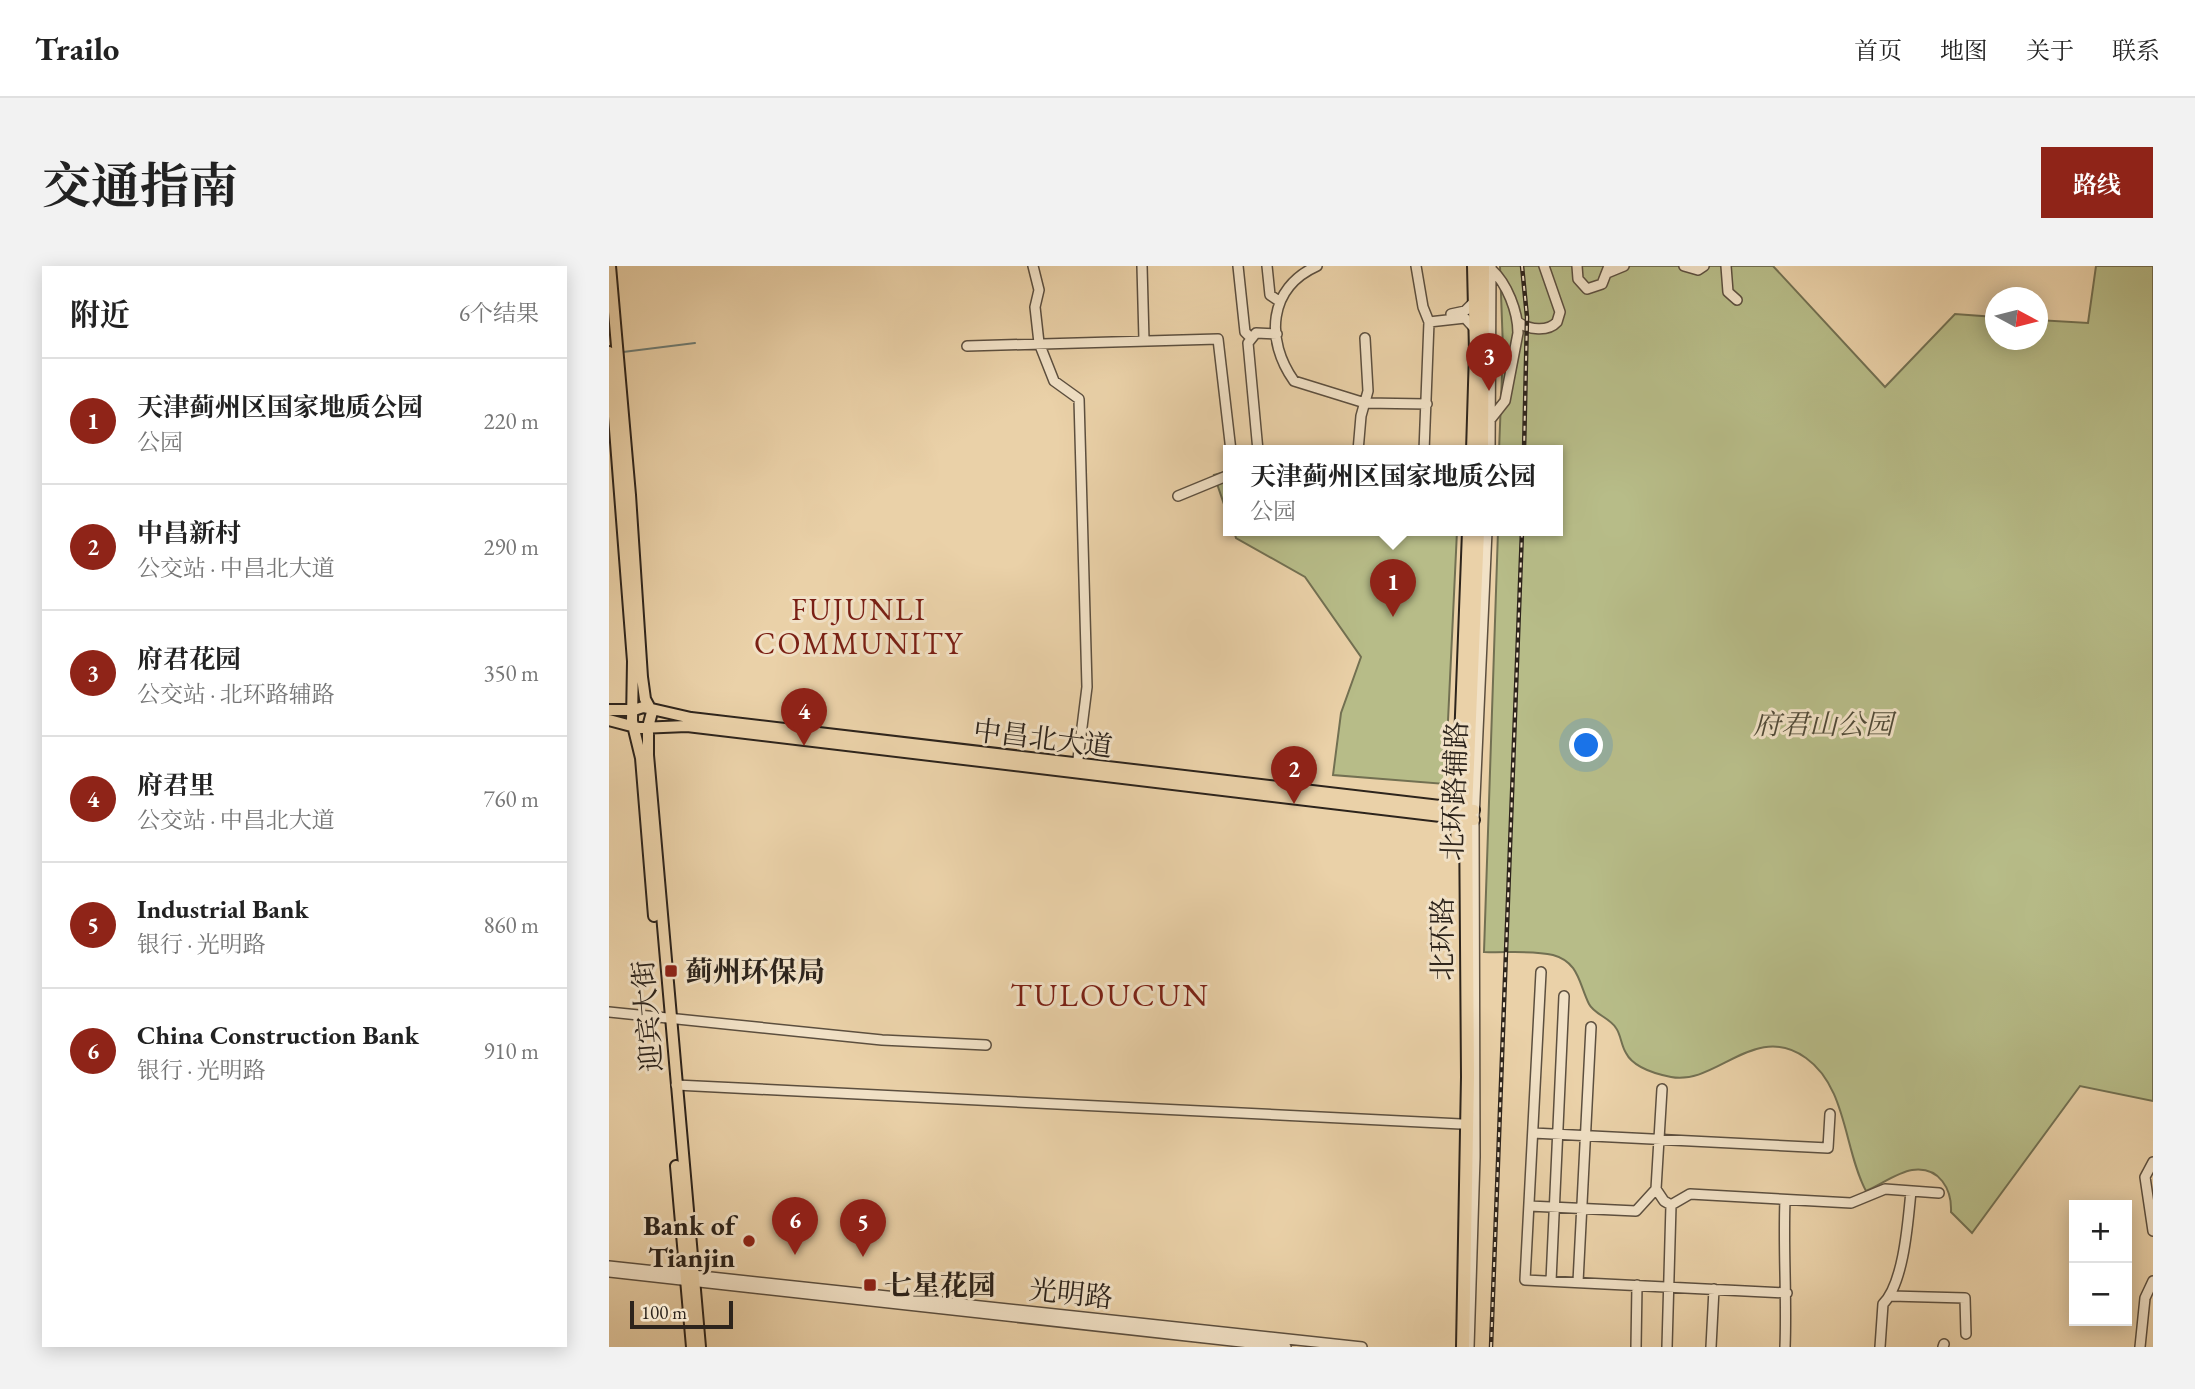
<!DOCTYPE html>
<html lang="zh">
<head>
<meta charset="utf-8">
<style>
  body { margin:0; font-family:"EB Garamond","Noto Serif SC",serif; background:#f2f2f2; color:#222 }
  .controls { position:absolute; right:21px; bottom:21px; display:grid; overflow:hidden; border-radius:0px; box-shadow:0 4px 18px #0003 }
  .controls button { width:63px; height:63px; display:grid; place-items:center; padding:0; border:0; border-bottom:2px solid #e0e0e0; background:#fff; color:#222; font:35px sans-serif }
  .compass { position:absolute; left:1376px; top:21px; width:63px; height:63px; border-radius:50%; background:#fff; box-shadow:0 4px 18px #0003; rotate:97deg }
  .scale { position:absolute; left:21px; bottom:18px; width:103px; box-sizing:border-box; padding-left:7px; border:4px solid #2d241c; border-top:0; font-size:19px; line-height:24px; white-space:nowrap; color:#2d241c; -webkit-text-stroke:5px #f1e1c6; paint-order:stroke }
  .you { position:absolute; left:978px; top:480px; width:24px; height:24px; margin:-18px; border:5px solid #fff; border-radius:50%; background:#1a73e8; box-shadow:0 0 0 10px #1a73e833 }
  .badge { display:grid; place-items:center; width:46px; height:46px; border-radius:50%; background:#8f2418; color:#fff; font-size:23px; font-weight:700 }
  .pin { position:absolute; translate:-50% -58px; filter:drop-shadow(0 2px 4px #0008) }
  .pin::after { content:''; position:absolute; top:37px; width:24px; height:21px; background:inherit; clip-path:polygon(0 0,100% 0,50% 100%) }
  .popup { position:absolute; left:614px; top:179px; width:340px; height:91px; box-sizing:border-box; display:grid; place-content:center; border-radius:0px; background:#fff; filter:drop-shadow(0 2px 5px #0005); font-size:23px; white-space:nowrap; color:#767676 }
  .popup b { font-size:26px; color:#222 }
  .popup::after { content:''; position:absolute; left:50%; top:100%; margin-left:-14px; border:14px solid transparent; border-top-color:#fff }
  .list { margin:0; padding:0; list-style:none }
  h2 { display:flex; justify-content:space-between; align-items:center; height:91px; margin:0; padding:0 28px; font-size:30px }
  h2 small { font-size:23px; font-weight:400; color:#767676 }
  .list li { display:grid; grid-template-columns:46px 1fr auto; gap:21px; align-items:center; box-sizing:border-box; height:126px; padding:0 28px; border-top:2px solid #e0e0e0 }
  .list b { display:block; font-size:26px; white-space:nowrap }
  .list p { margin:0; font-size:23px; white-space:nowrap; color:#767676 }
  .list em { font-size:23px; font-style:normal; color:#767676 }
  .map { position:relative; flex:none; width:1544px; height:1081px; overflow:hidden; border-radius:0px }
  header { display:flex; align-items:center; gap:42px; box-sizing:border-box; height:98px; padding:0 35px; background:#fff; border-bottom:2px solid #e0e0e0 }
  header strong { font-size:33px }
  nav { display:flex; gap:38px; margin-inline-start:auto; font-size:24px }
  .intro { display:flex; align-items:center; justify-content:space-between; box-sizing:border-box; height:168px; padding:0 42px }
  h1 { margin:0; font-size:49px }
  .button { padding:18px 32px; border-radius:0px; background:#8f2418; color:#fff; font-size:24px; font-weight:700 }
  main { display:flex; gap:42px; padding:0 42px }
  aside { flex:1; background:#fff; border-radius:0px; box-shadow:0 4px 18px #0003 }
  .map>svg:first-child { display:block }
  .green { fill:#b7bc88; stroke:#727052; stroke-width:2 }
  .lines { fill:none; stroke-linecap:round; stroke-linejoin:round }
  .stream { stroke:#6e7c74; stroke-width:2 }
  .minor-casing { stroke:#5c4f3f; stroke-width:12 }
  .major-casing { stroke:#2d241c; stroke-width:14 }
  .highway-casing { stroke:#2d241c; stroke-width:16 }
  .minor { stroke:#f1e1c6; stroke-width:9 }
  .major { stroke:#ead1a8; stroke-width:10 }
  .highway { stroke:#ead1a8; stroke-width:12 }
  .rail-casing { stroke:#2d241c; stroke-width:4.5 }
  .rail { stroke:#f1e1c6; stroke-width:2; stroke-dasharray:5; stroke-linecap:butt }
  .poi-dot { fill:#8f2418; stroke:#f1e1c6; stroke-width:2.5 }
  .labels { text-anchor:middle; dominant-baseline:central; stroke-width:6; stroke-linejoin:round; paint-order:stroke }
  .park-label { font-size:28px; font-style:italic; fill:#504a37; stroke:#f1e1c6 }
  .street-label { font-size:28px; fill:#2d241c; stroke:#f1e1c6 }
  .poi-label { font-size:28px; font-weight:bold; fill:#2d241c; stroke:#f1e1c6; text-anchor:start }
  .neighbourhood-label { font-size:30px; letter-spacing:2px; fill:#7a1f14; stroke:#f1e1c6 }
  .quarter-label { font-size:32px; letter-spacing:2px; fill:#7a1f14; stroke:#f1e1c6 }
</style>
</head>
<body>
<header>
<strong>Trailo</strong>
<nav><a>首页</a><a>地图</a><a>关于</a><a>联系</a></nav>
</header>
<div class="intro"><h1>交通指南</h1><a class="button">路线</a></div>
<main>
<aside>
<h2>附近<small>6个结果</small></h2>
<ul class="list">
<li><span class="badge">1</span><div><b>天津蓟州区国家地质公园</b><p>公园</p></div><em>220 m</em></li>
<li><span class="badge">2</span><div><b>中昌新村</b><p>公交站 · 中昌北大道</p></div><em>290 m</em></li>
<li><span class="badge">3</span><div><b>府君花园</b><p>公交站 · 北环路辅路</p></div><em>350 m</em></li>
<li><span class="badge">4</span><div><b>府君里</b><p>公交站 · 中昌北大道</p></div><em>760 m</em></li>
<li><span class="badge">5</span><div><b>Industrial Bank</b><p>银行 · 光明路</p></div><em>860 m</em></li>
<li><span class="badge">6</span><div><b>China Construction Bank</b><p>银行 · 光明路</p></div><em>910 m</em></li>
</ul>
</aside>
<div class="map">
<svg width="1544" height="1081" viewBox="0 0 1544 1081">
  <rect width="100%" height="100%" fill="#ead1a8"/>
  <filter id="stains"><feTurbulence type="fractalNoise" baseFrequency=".00286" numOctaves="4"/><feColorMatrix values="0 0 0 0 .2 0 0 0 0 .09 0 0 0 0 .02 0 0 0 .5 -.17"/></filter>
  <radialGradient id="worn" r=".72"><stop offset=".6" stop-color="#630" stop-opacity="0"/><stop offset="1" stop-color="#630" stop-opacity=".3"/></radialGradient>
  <!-- green -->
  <path class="green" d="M891 0H1164L1276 121 1346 48 1386 51V74H1428L1429 54 1479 57 1487 0H1544V835L1471 820 1363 967 1342 946C1343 924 1331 900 1303 904 1289 906 1271 919 1257 925 1235 884 1238 821 1197 792 1146 755 1107 820 1062 811 1047 808 1024 801 1017 787 1012 779 1012 769 1007 762 1001 752 985 748 980 738 970 718 970 696 944 689 923 684 897 687 875 686L889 265H948V185H890L894 83Z
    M619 205V250L605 209Z
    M625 265H848L836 518 724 509 732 447 752 391 696 311 627 272Z"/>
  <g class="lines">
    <!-- stream -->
    <path class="stream" d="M14 86 86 77"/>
    <!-- minor casing -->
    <g class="minor-casing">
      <path id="minor" d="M424 0 430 24 426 41 430 77 445 115 470 133 478 421 468 501
        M533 0 535 74
        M629 0 636 66 641 71
        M658 0 661 29 670 35
        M708 0C659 22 656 74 685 115L756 137 818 138
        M807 0 814 41 820 56 815 185
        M968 0 969 13 978 23 993 18 1000 0
        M1075 0 1089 4 1095 0
        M1117 0 1119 26 1128 34
        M998 7 1015 0
        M842 48 856 45 866 35
        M820 56 856 52 866 63
        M909 56C920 64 939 66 948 56L951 46 935 0
        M358 80 609 73 622 185
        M881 154 896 135 909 67C909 46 898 17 882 3
        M649 185 639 77 647 67 668 68
        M749 185 752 150 759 125 756 72
        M881 185 882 0
        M569 230 620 209
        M932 706 916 1014 1178 1027
        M0 746 273 774 377 779
        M67 819 852 858
        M1053 823 1047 923 1055 935 1062 939
        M924 867 1219 882 1221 848
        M1544 896 1536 911 1544 965
        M1176 934C1174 983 1178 1031 1176 1081
        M920 940 1027 945 1047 923
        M0 1000 753 1081
        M0 1006 677 1081
        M942 1015 955 730
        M969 1016 982 761
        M1282 1030 1356 1032 1357 1068
        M860 1081 866 891 865 554 878 265
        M1027 1081 1028 1019
        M1058 1081 1062 939 1081 928 1242 937 1276 923 1330 927
        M1102 1081 1105 1023
        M1271 1081 1274 1038C1295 1017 1299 955 1302 925
        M1334 1081 1335 1078
        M1531 1081 1536 1032 1544 1015"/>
    </g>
    <!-- major casing -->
    <g class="major-casing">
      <path id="major" d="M1 0 21 229 33 411 36 433 43 446 39 461V489L91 1081
        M0 86 24 395 23 455 32 492 45 650
        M0 444H25L34 441 82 452 865 544
        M0 454 30 462 78 460 865 554
        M67 900 83 1081"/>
    </g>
    <!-- highway casing -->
    <g class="highway-casing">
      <path id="highway" d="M864 185 867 86 865 0
        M873 185 874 0
        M848 580 860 265
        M854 1081 859 811 857 544 869 265"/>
    </g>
    <!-- minor -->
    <use href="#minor" class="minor"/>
    <!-- major -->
    <use href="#major" class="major"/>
    <!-- highway -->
    <use href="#highway" class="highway"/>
    <!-- rail casing -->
    <g class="rail-casing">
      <path id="rail" d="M913 0 918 51 915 185
        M882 1081 913 265"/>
    </g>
    <!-- rail -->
    <use href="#rail" class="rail"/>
  </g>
  <!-- markers -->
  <g class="poi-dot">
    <rect x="55" y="698" width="14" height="14" rx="3.5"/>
    <circle cx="140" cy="975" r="7"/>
    <rect x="254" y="1012" width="14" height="14" rx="3.5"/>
  </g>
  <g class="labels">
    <!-- park labels -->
    <g class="park-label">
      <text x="1214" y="458">府君山公园</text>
    </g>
    <!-- street labels -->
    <g class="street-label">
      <text transform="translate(434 472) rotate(7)">中昌北大道</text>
      <text transform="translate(845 525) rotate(-88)">北环路辅路</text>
      <text transform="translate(833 673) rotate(-90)">北环路</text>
      <text transform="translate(38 750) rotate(-95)">迎宾大街</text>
      <text transform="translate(462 1027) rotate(6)">光明路</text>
    </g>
    <!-- poi labels -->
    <g class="poi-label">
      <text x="76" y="705">蓟州环保局</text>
      <text x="126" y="959" text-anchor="end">Bank of<tspan x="126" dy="32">Tianjin</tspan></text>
      <text x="275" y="1019">七星花园</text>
    </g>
    <!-- neighbourhood labels -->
    <g class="neighbourhood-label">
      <text x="250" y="343">FUJUNLI<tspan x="250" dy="34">COMMUNITY</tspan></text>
    </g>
    <!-- quarter labels -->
    <g class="quarter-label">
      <text x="501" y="729">TULOUCUN</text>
    </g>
  </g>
  <rect width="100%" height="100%" filter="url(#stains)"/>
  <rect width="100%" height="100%" fill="url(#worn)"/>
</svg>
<div class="controls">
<button>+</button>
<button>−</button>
</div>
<svg class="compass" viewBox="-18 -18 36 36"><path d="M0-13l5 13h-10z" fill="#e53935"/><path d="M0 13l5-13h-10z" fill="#767676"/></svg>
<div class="scale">100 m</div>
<div class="you"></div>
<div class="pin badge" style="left:784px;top:351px">1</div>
<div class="popup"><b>天津蓟州区国家地质公园</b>公园</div>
<div class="pin badge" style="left:685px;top:538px">2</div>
<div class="pin badge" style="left:880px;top:125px">3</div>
<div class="pin badge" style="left:195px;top:480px">4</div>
<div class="pin badge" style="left:254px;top:991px">5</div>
<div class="pin badge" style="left:186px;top:989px">6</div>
</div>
</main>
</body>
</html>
